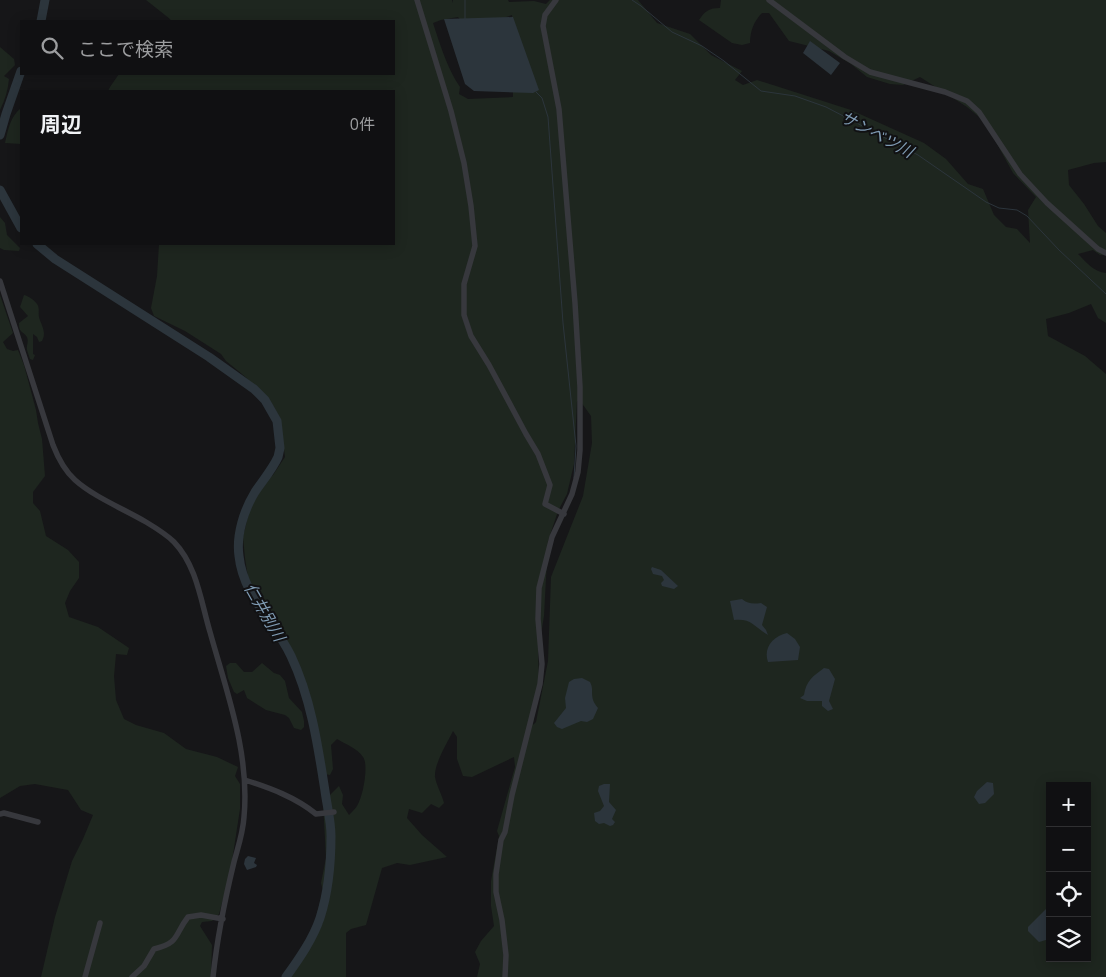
<!DOCTYPE html>
<html lang="ja">
<head>
<meta charset="utf-8">
<style>
  body { margin:0; font-family:"Open Sans","Noto Sans JP",sans-serif; background:#1e1e20; color:#f1f3f6 }
  .controls { position:absolute; right:15px; bottom:15px; display:grid; overflow:hidden; border-radius:0px; box-shadow:0 2px 12px #0003 }
  .controls button { width:45px; height:45px; display:grid; place-items:center; padding:0; border:0; border-bottom:1px solid #303032; background:#101012; color:#f1f3f6; font:25px sans-serif }
  .list { margin:0; padding:0; list-style:none }
  h2 { display:flex; justify-content:space-between; align-items:center; height:65px; margin:0; padding:0 20px; font-size:21px }
  h2 small { font-size:16px; font-weight:400; color:#9c9d9f }
  .icon { flex:none; width:28px; height:28px; fill:none; stroke:currentColor; stroke-width:2; stroke-linecap:round; stroke-linejoin:round }
  .map { position:relative; flex:none; width:1106px; height:977px; overflow:hidden }
  .search { position:absolute; background:#101012; box-shadow:0 2px 12px #0003; left:20px; top:20px; width:375px; height:55px; display:flex; align-items:center; gap:12px; box-sizing:border-box; padding:0 18px; border-radius:0px; color:#9c9d9f; font-size:19px }
  .panel { position:absolute; background:#101012; box-shadow:0 2px 12px #0003; left:20px; top:90px; width:375px; height:155px; border-radius:0px }
  .map>svg:first-child { display:block }
  .green { fill:#1e261f; fill-rule:evenodd }
  .water { fill:#2c353c }
  .lines { fill:none; stroke-linecap:round; stroke-linejoin:round }
  .stream { stroke:#2c353c; stroke-width:1 }
  .river { stroke:#2c353c; stroke-width:9 }
  .minor { stroke:#37383d; stroke-width:5.5 }
  .labels { text-anchor:middle; dominant-baseline:central; stroke-width:4; stroke-linejoin:round; paint-order:stroke }
  .water-label { font-size:16px; font-style:italic; fill:#7f9bb3; stroke:#111113 }
</style>
</head>
<body>
<div class="map">
<svg width="1106" height="977" viewBox="0 0 1106 977">
  <rect width="100%" height="100%" fill="#161618"/>
  <!-- green -->
  <path class="green" d="M146 0H452L453 3V0H508L509 2 534 1 546 4 550 0H638L657 23 690 34 711 55 742 71 735 80 743 85 757 80 851 110 924 143 946 159 968 184 983 189 994 215 1006 227 1017 229 1030 243 1028 210 1036 197 1013 173 985 122 967 107 920 77 903 85 890 84 867 77 851 64 829 51 789 41 769 13H762C754 21 750 31 750 43L742 45 732 43 699 20C705 11 709 8 720 8L721 0H1106V162L1094 163 1068 170 1069 185 1084 204 1098 226 1106 233V255H1100L1093 250 1078 254C1086 262 1094 272 1106 273V323L1098 318 1091 304 1069 313 1046 319 1048 336 1085 356 1106 374V977H477L480 964 475 952 481 941 494 926 491 906V881L499 836 497 831 515 767 514 757 472 777 463 776 457 759V737L453 731C447 743 434 764 435 777 436 784 442 795 444 803L439 808 431 804 422 813 409 809 407 818 422 835 447 857 410 865 397 863 382 868 366 925 351 929 346 933V977H292V974L311 944 321 925 323 923 317 913 323 891 321 883 326 858 323 802 339 786 343 795 342 804 349 815C352 812 355 809 357 806 363 797 369 765 363 757 357 748 345 744 337 739L331 745 333 769 330 775 325 774 310 695 298 666 286 643 272 629 255 598 248 577 245 558 243 537 252 499 265 482 273 475 285 457 280 418 269 399 242 374 226 361 221 354 185 331 154 316 151 308 157 276 159 244H394V91H108L110 87 119 74H394V21H171L170 19ZM512 15 513 23V97L468 99 459 94 460 87C447 68 440 44 433 23L441 20 458 17 463 23 492 22ZM577 401 581 402 591 416 592 443 583 496 551 577 548 661 536 722 533 725 539 680 538 653 544 616 548 541 558 511 567 494 574 464ZM1050 786H1087V958H1050Z
    M0 47 14 59 15 65 4 76 9 79C8 90 5 100 0 110Z
    M21 108V144L5 143C8 130 10 117 21 108Z
    M0 217 5 223 7 235 20 248 19 251 4 250 0 248Z
    M0 295 13 333 3 342 7 349 13 351 18 350 24 365 36 410 38 423 42 439 45 476 33 492V503L40 511 46 536 68 550 79 562V578L70 591 65 603 69 617 98 627 129 648 127 655 116 654 114 676 116 700 124 719 136 725 164 733 186 749 217 757 238 767 235 776 240 784V809L230 874 219 914 212 921 202 922 200 926 212 945 211 977H41L55 917 72 861 83 839 93 815 81 810 68 790 35 784 20 786 0 798Z
    M24 295C29 296 35 301 37 304 40 308 38 313 39 317 41 325 47 332 42 341L39 342 37 337 33 334V354L35 355 33 360 30 359C29 356 28 353 27 350 26 346 29 342 27 337 22 330 19 333 19 323L28 316 20 307Z
    M230 663H236L244 672H252L262 663 274 673 280 675 285 681 289 698 302 712 304 721V727L301 730 294 728 289 718 285 715 266 710 247 698 244 690 237 694 234 692 228 678 226 666Z"/>
  <!-- water -->
  <path class="water" d="M513 17 539 90 533 93 474 91 465 84 444 19Z
    M810 41 840 63 831 75 803 53Z
    M652 567 661 570 678 586 674 589 662 586 661 583 664 580 662 576 653 574 651 569Z
    M742 599C748 604 753 604 761 603L767 607 762 625 766 630 768 635C754 627 752 618 734 620L730 601Z
    M787 633 795 639 800 647 798 660 768 662C763 648 773 636 787 633Z
    M824 668 829 669 835 679 829 701 833 709 828 711 822 706V701H807L800 698 804 695C806 681 813 676 824 668Z
    M582 678 590 682C595 691 588 696 598 708L593 719 587 722 581 721 562 729 557 727 554 723 566 708 565 698 569 682 574 679Z
    M987 782 993 783 994 794 985 803 979 804 974 797 977 791Z
    M604 784H610L609 802 616 810 612 819 615 822 613 825 610 826 604 823 599 824 595 821 594 813 600 811 604 806 598 791 599 786Z
    M248 856 256 858 254 863 257 865 256 867 247 870 244 864 245 859Z
    M1046 909 1050 910V937L1046 940 1039 942 1028 931V927Z"/>
  <g class="lines">
    <!-- stream -->
    <path class="stream" d="M465 0V19
      M632 0 641 6 672 32 702 46 724 61 761 91 795 96 826 107 918 155 986 202 999 208 1017 210 1027 216 1059 250 1106 294
      M536 92 542 98 548 117 563 323 576 446 574 478"/>
    <!-- river -->
    <path class="river" d="M41 21 45 0
      M0 135 6 114 21 71
      M0 190 21 228
      M37 244 55 259 209 357 254 389 265 400 277 421 280 448 278 457C272 470 263 480 255 492 244 510 236 535 239 556 243 596 275 622 291 656 311 698 318 746 325 791 327 806 331 821 331 836 331 863 328 893 320 918 313 939 299 959 286 977"/>
    <!-- minor -->
    <path class="minor" d="M417 0 451 111 464 163 471 206 475 246 464 284V315L471 336 489 365 526 434 538 454 550 485 545 504 564 514
      M769 0 845 57 870 72 945 92 967 101 979 112 1020 174 1047 203 1098 249 1106 253
      M0 281 53 445C58 458 64 470 75 480 94 497 124 509 146 522 156 528 166 534 174 542 197 566 201 602 210 632 227 693 250 754 244 817 243 833 238 847 234 862 225 899 217 939 213 977
      M245 780C270 788 295 797 316 814L334 812
      M0 814 4 813 38 822
      M85 977 100 923
      M132 977 144 966 154 949C180 943 174 935 188 917L201 915 223 919
      M505 977 506 955 502 920 496 892V874L501 840 505 832 512 795 540 684 542 664 538 619 539 588 552 537 572 494 578 472 580 450V387L575 303 559 109 543 26 545 15 556 0"/>
  </g>
  <g class="labels">
    <!-- water labels -->
    <g class="water-label">
      <text transform="translate(877 134) rotate(28)">サンベツ川</text>
      <text transform="translate(265 612) rotate(60)">仁井別川</text>
    </g>
  </g>
</svg>
<div class="controls">
<button>+</button>
<button>−</button>
<button><svg class="icon" aria-label="locate" viewBox="0 0 24 24"><circle cx="12" cy="12" r="6"/><path d="M12 2v4M12 18v4M2 12h4M18 12h4"/></svg></button>
<button><svg class="icon" aria-label="layers" viewBox="0 0 24 24"><path d="M12 4l9 5-9 5-9-5zM3 14l9 5 9-5"/></svg></button>
</div>
<div class="search"><svg class="icon" aria-label="search" viewBox="0 0 24 24"><circle cx="10" cy="10" r="6"/><path d="M15 15l6 6"/></svg>ここで検索</div>
<section class="panel">
<h2>周辺<small>0件</small></h2>
<ul class="list">
</ul>
</section>
</div>
</body>
</html>
